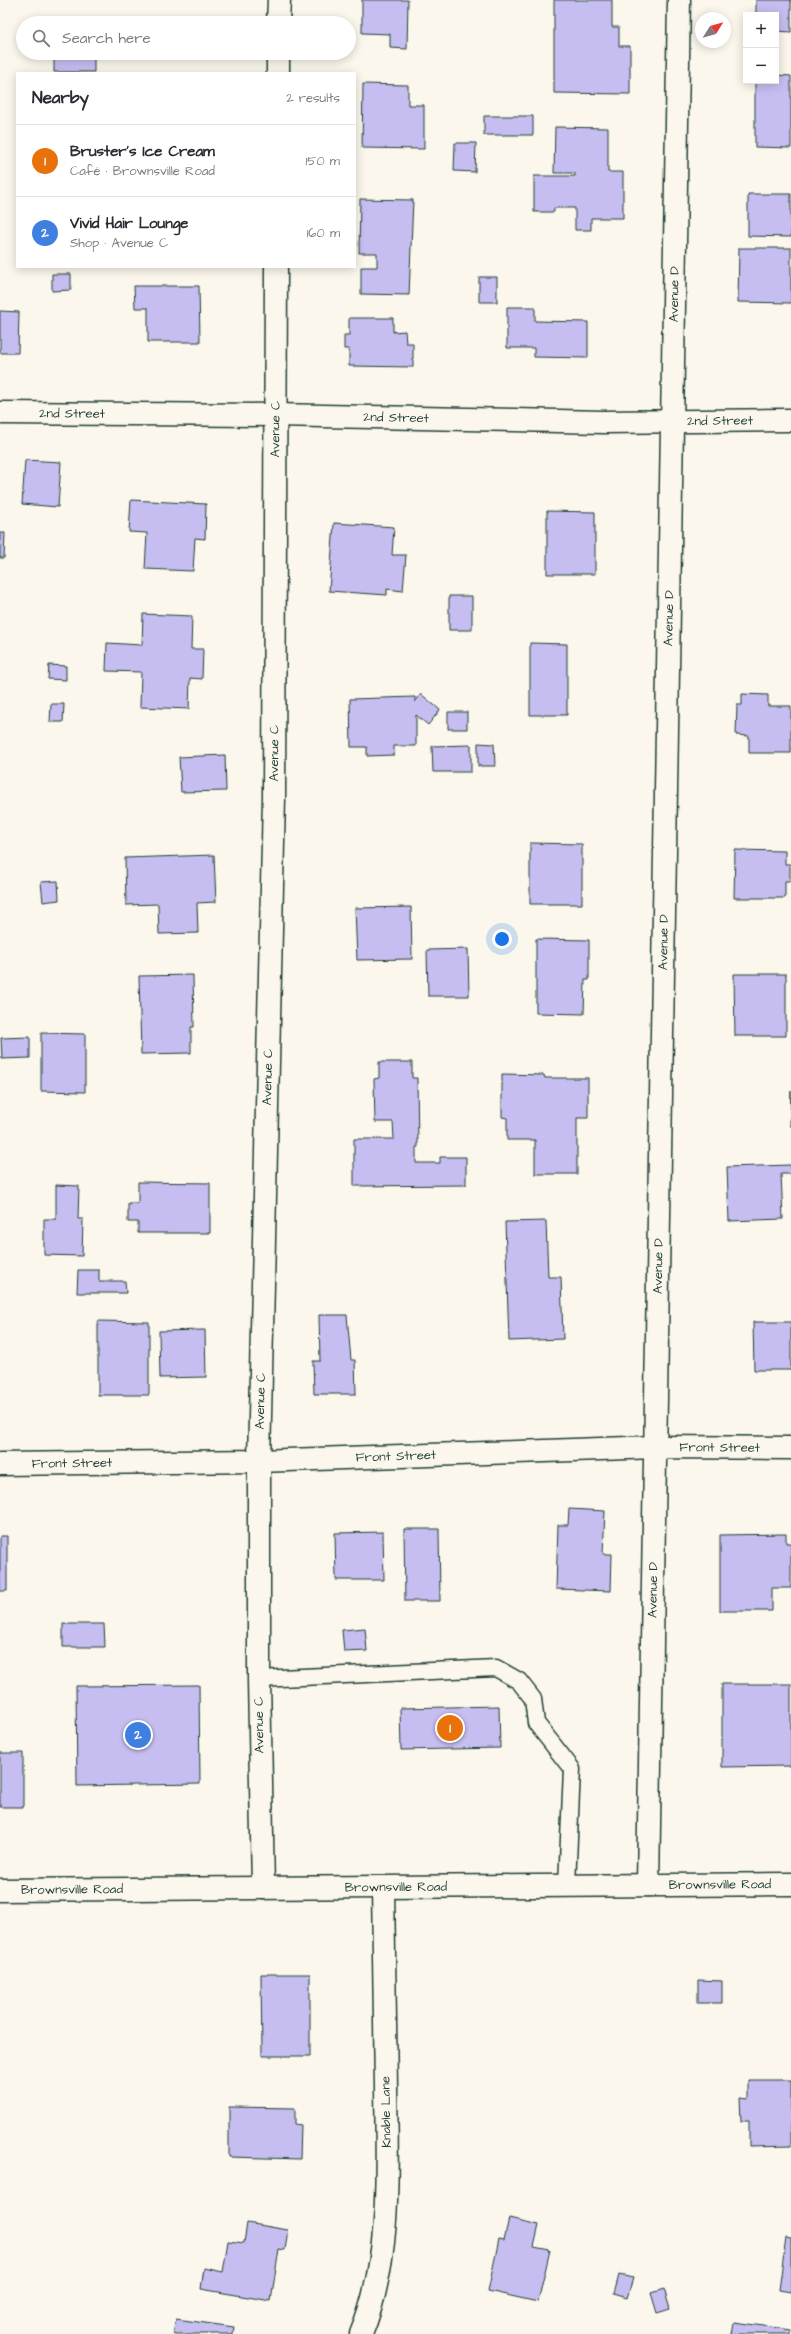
<!DOCTYPE html>
<html lang="en">
<head>
<meta charset="utf-8">
<style>
  body { margin:0; font-family:"Architects Daughter",sans-serif; background:#f7f7f7; color:#2b2b33 }
  .controls { position:absolute; right:12px; top:12px; display:grid; overflow:hidden; border-radius:0px; box-shadow:0 2px 10px #0003 }
  .controls button { width:36px; height:36px; display:grid; place-items:center; padding:0; border:0; border-bottom:1px solid #e1e1e2; background:#fff; color:#2b2b33; font:20px sans-serif }
  .compass { position:absolute; left:695px; top:12px; width:36px; height:36px; border-radius:50%; background:#fff; box-shadow:0 2px 10px #0003; rotate:53deg }
  .you { position:absolute; left:502px; top:939px; width:14px; height:14px; margin:-10px; border:3px solid #fff; border-radius:50%; background:#1a73e8; box-shadow:0 0 0 6px #1a73e833 }
  .badge { display:grid; place-items:center; width:26px; height:26px; border-radius:50%; background:#db2777; color:#fff; font-size:13px; font-weight:700 }
  .pin { position:absolute; translate:-50% -50%; border:2px solid #fff; box-shadow:0 1px 4px #0006 }
  .list { margin:0; padding:0; list-style:none }
  h2 { display:flex; justify-content:space-between; align-items:center; height:52px; margin:0; padding:0 16px; font-size:17px }
  h2 small { font-size:13px; font-weight:400; color:#7c7c81 }
  .list li { display:grid; grid-template-columns:26px 1fr auto; gap:12px; align-items:center; box-sizing:border-box; height:72px; padding:0 16px; border-top:1px solid #e1e1e2 }
  .list b { display:block; font-size:15px; white-space:nowrap }
  .list p { margin:0; font-size:13px; white-space:nowrap; color:#7c7c81 }
  .list em { font-size:13px; font-style:normal; color:#7c7c81 }
  .icon { flex:none; width:22px; height:22px; fill:none; stroke:currentColor; stroke-width:2; stroke-linecap:round; stroke-linejoin:round }
  .map { position:relative; flex:none; width:791px; height:2334px; overflow:hidden }
  .search { position:absolute; background:#fff; box-shadow:0 2px 10px #0003; left:16px; top:16px; width:340px; height:44px; display:flex; align-items:center; gap:10px; box-sizing:border-box; padding:0 14px; border-radius:22px; color:#7c7c81; font-size:15px }
  .panel { position:absolute; background:#fff; box-shadow:0 2px 10px #0003; left:16px; top:72px; width:340px; height:196px; border-radius:0px }
  .map>svg:first-child { display:block }
  .building { fill:#c6bef0; stroke:#1f3d34 }
  .lines { fill:none; stroke-linecap:round; stroke-linejoin:round }
  .service-casing { stroke:#1f3d34; stroke-width:19 }
  .minor-casing { stroke:#1f3d34; stroke-width:25 }
  .tertiary-casing { stroke:#1f3d34; stroke-width:25 }
  .service { stroke:#fbf7ec; stroke-width:16 }
  .minor { stroke:#fbf7ec; stroke-width:22 }
  .tertiary { stroke:#fbf7ec; stroke-width:22 }
  .labels { text-anchor:middle; dominant-baseline:central; stroke-width:3; stroke-linejoin:round; paint-order:stroke }
  .street-label { font-size:13px; fill:#1f3d34; stroke:#fbf7ec }
</style>
</head>
<body>
<div class="map">
<svg width="791" height="2334" viewBox="0 0 791 2334">
  <rect width="100%" height="100%" fill="#fbf7ec"/>
  <filter id="ink" filterUnits="userSpaceOnUse"><feTurbulence type="fractalNoise" baseFrequency=".025" numOctaves="2"/><feDisplacementMap in="SourceGraphic" scale="8" xChannelSelector="R" yChannelSelector="G"/><feConvolveMatrix kernelMatrix="1 2 1 2 8 2 1 2 1" color-interpolation-filters="sRGB"/></filter>
  <g filter="url(#ink)">
    <!-- building -->
    <path class="building" d="M362 0H408L407 49 390 48V34L362 33Z
      M554 0H612V27H619V46H630V94L554 93Z
      M756 0H791V32L776 31V15H756Z
      M54 53H94V72H54Z
      M776 75 791 76V148L755 147V81H776Z
      M363 84 408 85V105H424V149L362 148Z
      M484 116H533V135H484Z
      M555 127 608 128V172H623V218H591V230H575V208H554V212H534V176H575V173H554Z
      M455 143H476L475 172 454 171Z
      M748 194H791V237L748 236Z
      M360 199 413 200 409 295 361 294V267H377V253H359Z
      M739 248H791V303L738 302Z
      M52 274H71V290L52 291Z
      M479 277H497V302H479Z
      M134 286H199L200 342H148V308H135Z
      M507 307H535V321L588 322V358L534 357V348H507Z
      M0 311 19 312 18 353H0Z
      M349 318H393V332L405 331 406 343H413V367L349 366V349H344V335H349Z
      M25 460 61 462 58 507 22 504Z
      M131 500 206 504 205 539 195 538 193 571 145 569 147 533 129 532Z
      M547 511 595 512V574H547Z
      M334 523 394 527 392 555H406L403 591 387 589V595L329 591Z
      M0 533H5L4 558H0Z
      M449 596H472V630H449Z
      M143 614 192 616 191 649H203L202 679 190 678 189 709 140 707 141 672 106 671 107 643 142 645Z
      M530 643 567 644V715H530Z
      M49 665 66 666V680L48 679Z
      M421 694 440 710 428 725 416 715V746H394V755L367 756V747H351L350 699 415 697V702Z
      M742 694 768 695V706H791V753H749V736L736 735 737 705H742Z
      M51 704H64L63 722H50Z
      M448 712H467V729H448Z
      M478 743 494 744 495 766H478Z
      M471 745V772H433L432 746Z
      M225 755 226 791 181 792 179 757Z
      M530 843 582 844V904H530Z
      M735 850 785 851V864H790V881H785V898H734Z
      M214 855 216 902 197 903 198 933 159 934 158 904 126 905 125 858Z
      M58 881 59 900 43 902 41 882Z
      M411 907 412 959 357 960 355 908Z
      M536 939 589 940V980H585L584 1014 536 1013Z
      M468 949 469 996H428L427 950Z
      M734 974H786V1036H735Z
      M193 975 194 1027H191V1053L141 1054 139 976Z
      M41 1033 85 1034V1092L41 1091Z
      M30 1037V1058L2 1059 1 1038Z
      M379 1062H412V1078H417L418 1147H416V1163H440V1157H466V1185L354 1186V1139H394L393 1122H375L374 1079 379 1078Z
      M502 1074 544 1075 545 1078H588V1118H577V1174H535V1140H507V1118L502 1117Z
      M791 1091V1126H790Z
      M791 1165V1174H781L783 1219 729 1221 727 1167Z
      M138 1182 210 1183V1233H138V1222H128V1203H138Z
      M56 1185 79 1186 78 1219H83L82 1256 44 1255V1219H56Z
      M546 1221 548 1277H561L563 1339 509 1341 505 1222Z
      M78 1270H99V1281H125L126 1293H77Z
      M319 1315H347L351 1360H355L356 1394H314L313 1361H320Z
      M98 1321 149 1322V1395H98Z
      M753 1322H791V1370H754Z
      M205 1330 206 1377 160 1378 159 1331Z
      M569 1509 605 1511 603 1554H612L611 1591 556 1589 558 1525H568Z
      M404 1529H439L440 1601H405Z
      M383 1532 384 1580H336L335 1533Z
      M786 1534V1543H791V1588H772V1611H720V1535Z
      M0 1536H7V1591H0Z
      M63 1624H104L105 1647H63Z
      M365 1628 367 1651 344 1652 342 1630Z
      M722 1684H791V1766L722 1767Z
      M199 1685 200 1784 77 1786 76 1686Z
      M499 1706 500 1748 401 1750 400 1708Z
      M0 1753H23V1807H0Z
      M261 1974H310V2056H262Z
      M698 1980 722 1981V2003H698Z
      M748 2080H791V2146L749 2147V2121H741L740 2098 748 2099Z
      M229 2107 295 2108V2124L301 2125 300 2159 229 2157Z
      M509 2218 539 2225 534 2247 550 2250 538 2302 488 2291 499 2239 504 2240Z
      M247 2223 288 2230 285 2250 279 2249 271 2301 201 2289 204 2268 223 2272 228 2241 244 2243Z
      M786 2237 791 2238V2292L779 2290Z
      M619 2275 633 2278 627 2298 614 2294Z
      M664 2289 670 2309 657 2313 651 2293Z
      M176 2319 234 2327 233 2334H173Z
      M735 2322 791 2330V2334H733Z"/>
    <g class="lines">
      <!-- service casing -->
      <g class="service-casing">
        <path id="service" d="M259 1679 496 1668 519 1681 533 1699 536 1723 572 1769 567 1885"/>
      </g>
      <!-- minor casing -->
      <g class="minor-casing">
        <g id="minor">
          <path d="M278 23 279 0"/>
          <path d="M278 73V53"/>
          <path id="s1" d="M0 413 275 415 603 422 791 420"/>
          <path id="s2" d="M0 1464 259 1461 656 1447 791 1448"/>
          <path id="s3" d="M648 1885 679 0"/>
          <path id="s4" d="M263 1888 259 1679V1461L274 797 276 267"/>
          <path d="M361 2334C392 2260 387 2166 386 2088 385 2021 384 1954 383 1887"/>
        </g>
      </g>
      <!-- tertiary casing -->
      <g class="tertiary-casing">
        <g id="tertiary">
          <path id="s5" d="M0 1890 791 1884"/>
        </g>
      </g>
      <!-- service -->
      <use href="#service" class="service"/>
      <!-- minor -->
      <use href="#minor" class="minor"/>
      <!-- tertiary -->
      <use href="#tertiary" class="tertiary"/>
    </g>
  </g>
  <g class="labels">
    <!-- street labels -->
    <g class="street-label">
      <text stroke="none"><textPath href="#s3" startOffset="1591">Avenue D</textPath></text>
      <text stroke="none"><textPath href="#s1" startOffset="72">2nd Street</textPath></text>
      <text stroke="none"><textPath href="#s1" startOffset="396">2nd Street</textPath></text>
      <text stroke="none"><textPath href="#s1" startOffset="720">2nd Street</textPath></text>
      <text stroke="none"><textPath href="#s4" startOffset="1459">Avenue C</textPath></text>
      <text stroke="none"><textPath href="#s3" startOffset="1267">Avenue D</textPath></text>
      <text stroke="none"><textPath href="#s4" startOffset="1135">Avenue C</textPath></text>
      <text stroke="none"><textPath href="#s3" startOffset="943">Avenue D</textPath></text>
      <text stroke="none"><textPath href="#s4" startOffset="811">Avenue C</textPath></text>
      <text stroke="none"><textPath href="#s3" startOffset="619">Avenue D</textPath></text>
      <text stroke="none"><textPath href="#s4" startOffset="487">Avenue C</textPath></text>
      <text stroke="none"><textPath href="#s2" startOffset="720">Front Street</textPath></text>
      <text stroke="none"><textPath href="#s2" startOffset="396">Front Street</textPath></text>
      <text stroke="none"><textPath href="#s2" startOffset="72">Front Street</textPath></text>
      <text stroke="none"><textPath href="#s3" startOffset="295">Avenue D</textPath></text>
      <text transform="translate(259 1725) rotate(-91)">Avenue C</text>
      <text stroke="none"><textPath href="#s5" startOffset="720">Brownsville Road</textPath></text>
      <text stroke="none"><textPath href="#s5" startOffset="396">Brownsville Road</textPath></text>
      <text stroke="none"><textPath href="#s5" startOffset="72">Brownsville Road</textPath></text>
      <text transform="translate(386 2112) rotate(-91)">Knable Lane</text>
    </g>
  </g>
</svg>
<div class="controls">
<button>+</button>
<button>−</button>
</div>
<svg class="compass" viewBox="-18 -18 36 36"><path d="M0-13l5 13h-10z" fill="#e53935"/><path d="M0 13l5-13h-10z" fill="#7c7c81"/></svg>
<div class="you"></div>
<div class="pin badge" style="left:450px;top:1728px;background:#e8710a">1</div>
<div class="pin badge" style="left:138px;top:1735px;background:#3f7fe0">2</div>
<div class="search"><svg class="icon" aria-label="search" viewBox="0 0 24 24"><circle cx="10" cy="10" r="6"/><path d="M15 15l6 6"/></svg>Search here</div>
<section class="panel">
<h2>Nearby<small>2 results</small></h2>
<ul class="list">
<li><span class="badge" style="background:#e8710a">1</span><div><b>Bruster's Ice Cream</b><p>Café · Brownsville Road</p></div><em>150 m</em></li>
<li><span class="badge" style="background:#3f7fe0">2</span><div><b>Vivid Hair Lounge</b><p>Shop · Avenue C</p></div><em>160 m</em></li>
</ul>
</section>
</div>
</body>
</html>
